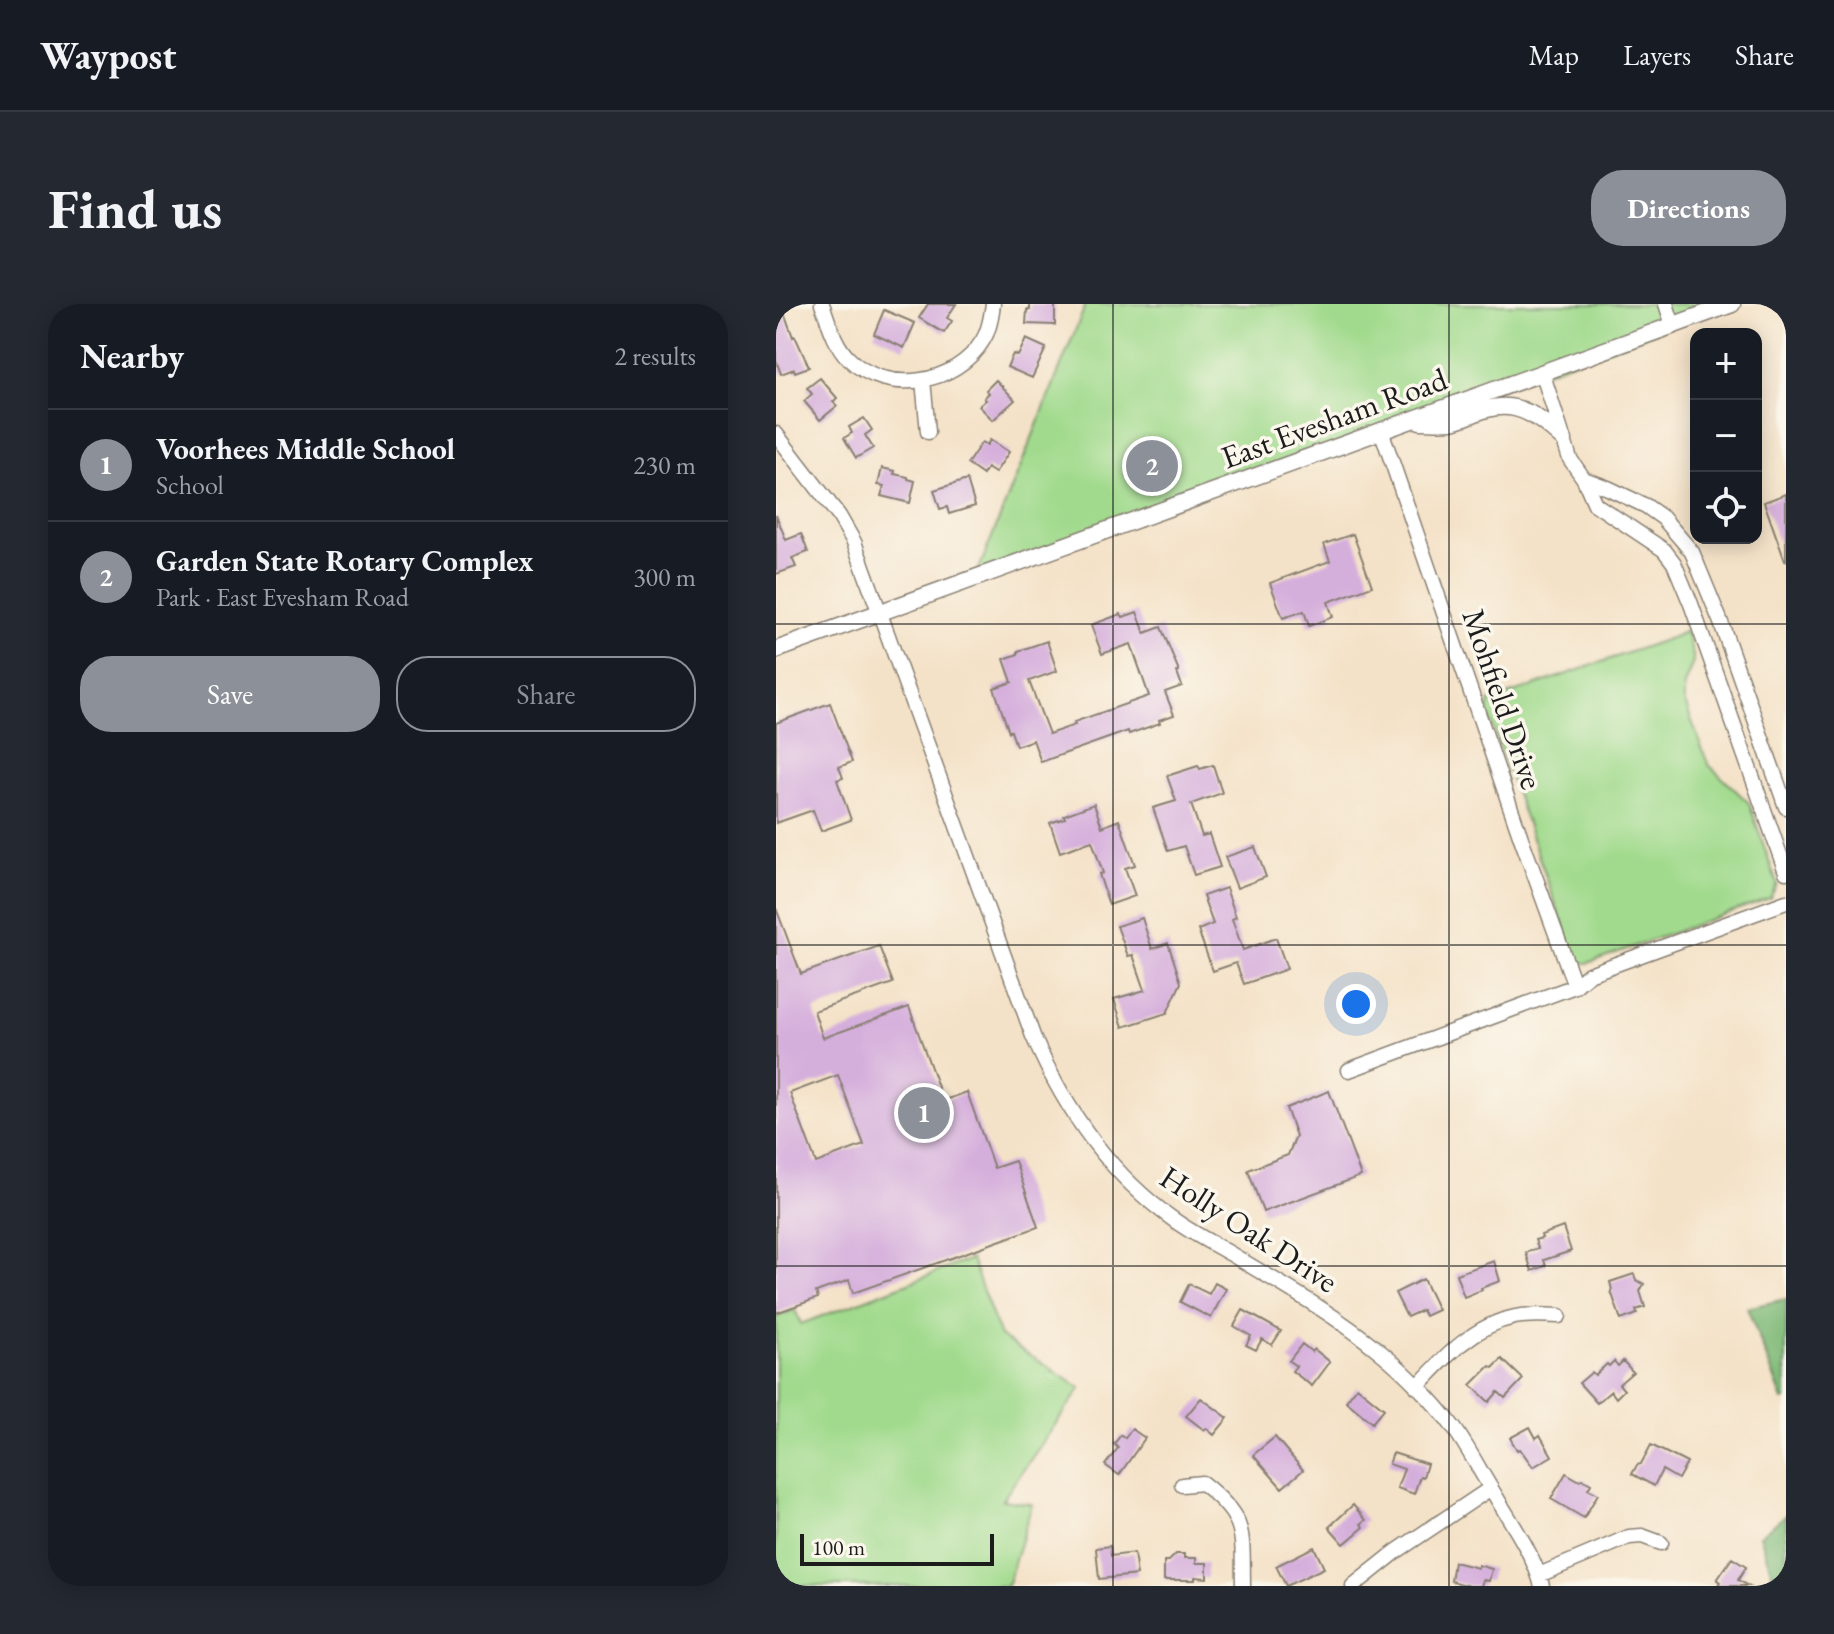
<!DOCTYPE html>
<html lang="en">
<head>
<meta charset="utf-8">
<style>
  body { margin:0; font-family:"EB Garamond",serif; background:#242831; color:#f1f3f6 }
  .controls { position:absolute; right:24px; top:24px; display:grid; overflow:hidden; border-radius:16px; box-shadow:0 4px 20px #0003 }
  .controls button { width:72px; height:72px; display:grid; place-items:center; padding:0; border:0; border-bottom:2px solid #363941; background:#171b24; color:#f1f3f6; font:40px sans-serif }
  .scale { position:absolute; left:24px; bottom:20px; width:194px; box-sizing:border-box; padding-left:8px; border:4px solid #1c1c1c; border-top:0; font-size:22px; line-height:28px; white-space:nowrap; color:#1c1c1c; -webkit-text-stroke:6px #fbf7ec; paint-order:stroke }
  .you { position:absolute; left:580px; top:700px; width:28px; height:28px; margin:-20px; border:6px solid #fff; border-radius:50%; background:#1a73e8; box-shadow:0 0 0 12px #1a73e833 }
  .badge { display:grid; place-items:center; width:52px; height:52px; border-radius:50%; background:#8c9099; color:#fff; font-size:26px; font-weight:700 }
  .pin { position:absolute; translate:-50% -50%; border:4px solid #fff; box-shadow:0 2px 8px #0006 }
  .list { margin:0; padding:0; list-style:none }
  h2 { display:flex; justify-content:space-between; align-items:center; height:104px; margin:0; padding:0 32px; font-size:34px }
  h2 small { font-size:26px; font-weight:400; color:#9ea1a6 }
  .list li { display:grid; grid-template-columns:52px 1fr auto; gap:24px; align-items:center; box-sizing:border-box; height:112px; padding:0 32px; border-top:2px solid #363941 }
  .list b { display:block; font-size:30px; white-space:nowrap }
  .list p { margin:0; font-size:26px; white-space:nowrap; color:#9ea1a6 }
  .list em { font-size:26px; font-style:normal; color:#9ea1a6 }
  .actions { display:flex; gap:16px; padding:24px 32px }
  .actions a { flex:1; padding:18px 0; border:2px solid #8c9099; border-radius:32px; text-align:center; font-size:28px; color:#8c9099 }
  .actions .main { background:#8c9099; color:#fff }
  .icon { flex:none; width:44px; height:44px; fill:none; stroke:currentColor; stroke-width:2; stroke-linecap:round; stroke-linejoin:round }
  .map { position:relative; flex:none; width:1010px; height:1282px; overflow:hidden; border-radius:32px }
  header { display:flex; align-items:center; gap:48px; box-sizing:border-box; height:112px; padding:0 40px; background:#171b24; border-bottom:2px solid #363941 }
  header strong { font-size:38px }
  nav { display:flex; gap:44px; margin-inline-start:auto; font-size:28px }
  .intro { display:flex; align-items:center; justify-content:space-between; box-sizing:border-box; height:192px; padding:0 48px }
  h1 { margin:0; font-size:56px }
  .button { padding:20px 36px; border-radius:32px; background:#8c9099; color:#fff; font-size:28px; font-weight:700 }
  main { display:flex; gap:48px; padding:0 48px }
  aside { flex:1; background:#171b24; border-radius:32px; box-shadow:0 4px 20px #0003 }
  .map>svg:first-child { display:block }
  .green { fill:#a1da8d; stroke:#5e7b54; stroke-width:2 }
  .forest { fill:#80ba78; stroke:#4e6b4a; stroke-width:2 }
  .building { fill:#d5afdc; fill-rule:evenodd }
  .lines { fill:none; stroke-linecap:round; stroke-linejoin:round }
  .minor-casing { stroke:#887f72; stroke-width:17 }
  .major-casing { stroke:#887f72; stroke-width:19 }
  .minor { stroke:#fff; stroke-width:14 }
  .major { stroke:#fff; stroke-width:16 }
  .grid { fill:none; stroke:#1c1c1c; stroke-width:2; stroke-opacity:0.55 }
  .labels { text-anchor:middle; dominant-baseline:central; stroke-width:7; stroke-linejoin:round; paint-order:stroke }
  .street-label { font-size:32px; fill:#1c1c1c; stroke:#fbf7ec }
</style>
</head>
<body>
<header>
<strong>Waypost</strong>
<nav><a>Map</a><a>Layers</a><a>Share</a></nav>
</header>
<div class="intro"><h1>Find us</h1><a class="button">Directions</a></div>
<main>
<aside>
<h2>Nearby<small>2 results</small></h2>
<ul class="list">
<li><span class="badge">1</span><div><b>Voorhees Middle School</b><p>School</p></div><em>230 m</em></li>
<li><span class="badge">2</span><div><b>Garden State Rotary Complex</b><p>Park · East Evesham Road</p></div><em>300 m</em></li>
</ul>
<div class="actions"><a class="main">Save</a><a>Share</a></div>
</aside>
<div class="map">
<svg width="1010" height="1282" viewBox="0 0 1010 1282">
  <rect width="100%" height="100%" fill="#fbf7ec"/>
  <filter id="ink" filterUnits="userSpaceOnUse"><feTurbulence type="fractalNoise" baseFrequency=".0125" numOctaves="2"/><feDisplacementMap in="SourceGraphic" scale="16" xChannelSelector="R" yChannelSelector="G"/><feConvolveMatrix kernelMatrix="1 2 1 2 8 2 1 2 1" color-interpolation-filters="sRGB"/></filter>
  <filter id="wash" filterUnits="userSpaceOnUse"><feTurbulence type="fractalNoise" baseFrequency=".006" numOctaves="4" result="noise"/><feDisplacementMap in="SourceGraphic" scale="32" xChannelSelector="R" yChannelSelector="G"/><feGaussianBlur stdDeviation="1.8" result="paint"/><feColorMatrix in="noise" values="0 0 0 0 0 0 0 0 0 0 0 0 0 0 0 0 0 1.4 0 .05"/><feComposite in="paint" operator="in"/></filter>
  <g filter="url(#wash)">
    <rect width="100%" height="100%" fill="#f4e2c8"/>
    <!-- green -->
    <path class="green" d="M310 0H956L199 275Z
      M910 327 917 351V358L908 381V396L932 460 973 499 1001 580 994 594 812 659C804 659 802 657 798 651L715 419 712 406 714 397 900 332Z
      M195 955 224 1032 305 1084 226 1196 256 1200 231 1282H0V1013L19 1006 25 1020Z"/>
    <!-- forest -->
    <path class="forest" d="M1010 995V1096H1007L971 1004Z
      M1010 1211V1282H1000L984 1231Z"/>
    <g id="blocks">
      <!-- building -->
      <path class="building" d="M0 0H5L17 33 19 32 33 63 19 68 18 65 5 70 0 56Z
        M152 0H180L171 14 176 17 168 29 143 14Z
        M254 0H279V21L250 20 251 6H254Z
        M108 6 139 19 128 44 98 30Z
        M250 35 270 44 256 74 231 63 237 50 242 52Z
        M44 74 61 94 57 98 61 102 44 116 28 97 36 90 31 84Z
        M220 76 239 96 217 116 203 102 210 96 208 94 213 89 210 86Z
        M88 114 96 126 89 131 97 144 80 154 68 134 76 129 73 123Z
        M214 136 233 148 219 169 211 164 207 171 191 160 206 138 211 141Z
        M106 164 119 167 118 170 132 173V175L139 177 134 199 105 192 108 182 102 181Z
        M191 176 199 202 173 210 171 203 164 205 158 186Z
        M1010 190V257H1009L988 198Z
        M0 211 10 236 25 230 32 248 16 254 20 263 0 270Z
        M577 230 596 282 552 298 557 313 533 322 528 307 507 314 494 279 554 257 548 240Z
        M361 308 369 329 385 323 403 367 401 368 406 382 389 388 398 411 383 416 384 419 353 430 352 427 265 458 257 436 240 442 235 427 233 428 218 384 236 378 228 355 242 350V347L271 337 281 367 253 377 273 430 299 421 298 418 373 392 355 340 326 350 315 321 345 310 347 313Z
        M54 399 76 458 63 463 67 474 61 476 75 516 45 527 37 506 0 519V419Z
        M437 461 446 489 415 500 426 532 433 530 444 563 418 571 408 542 392 547 377 504 400 497 391 472 422 462 424 465Z
        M318 500 326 523 343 516 359 561 349 564 359 592 333 601 323 570 327 569 316 537 284 548 274 519 289 514 288 511Z
        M479 543 490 573 461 584 449 553Z
        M450 584 460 613 456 615 467 646 500 634 511 665 468 680 460 659 437 667 422 626 437 620 427 592Z
        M0 604 25 670 103 642 117 679 38 707 47 734 133 703 167 797 191 788 218 864 239 857 262 923 77 989 73 976 40 988 42 994 0 1009ZM62 771 88 841 40 859 14 789Z
        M366 614 376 645 392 639 405 679 391 709 347 723 338 695 369 686 357 651 352 652 341 622Z
        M553 787 585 872 487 908 472 866 512 851 520 832 510 804Z
        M787 923 795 947 768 956 770 962 756 967 750 949 762 944 759 936 766 934 765 931Z
        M718 957 724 977 705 984 706 986 688 993 680 970Z
        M858 970 860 976 868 980 864 987 869 1003 860 1006 861 1010 845 1016 835 987 836 986 834 978Z
        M647 975 662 1006 649 1012 646 1006 631 1013 619 989Z
        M439 979 450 985 435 1014 404 998 413 980 433 990Z
        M467 1006 505 1027 496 1041 486 1035 480 1046 470 1041 475 1032 458 1022Z
        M526 1040 536 1048 538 1045 554 1058 536 1082 516 1067 520 1062 513 1057Z
        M726 1055 747 1075 729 1094 722 1088 713 1098 695 1081 714 1062 717 1064Z
        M838 1057 842 1062 847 1057 857 1068 843 1080 848 1086 840 1094 835 1087 821 1099 803 1079 816 1068 819 1071 831 1060 833 1062Z
        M581 1083 608 1105 596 1119 570 1097Z
        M425 1094 452 1114 438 1131 430 1124 428 1126 410 1112Z
        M754 1123 760 1134 764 1131 776 1152 757 1163 744 1145 741 1146 734 1134Z
        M356 1125 369 1134 343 1171 329 1161 342 1144 338 1140 345 1131 349 1134Z
        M499 1133 527 1166 506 1184 477 1151Z
        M875 1141 911 1159 902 1175 886 1166 878 1182 856 1170 861 1161 865 1160Z
        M617 1149 651 1160 647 1173 644 1172 638 1190 621 1184 628 1165 613 1160Z
        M790 1169 804 1177 806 1175 815 1180 812 1185 822 1190 808 1214 775 1195Z
        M577 1201 590 1216 585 1220 588 1223 568 1240 553 1223Z
        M334 1242 335 1252 358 1249 361 1271 323 1275 320 1244Z
        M538 1243 548 1264 510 1282 500 1262Z
        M400 1250H408V1254H420V1259H431V1274L419 1273V1276H388V1257H393Z
        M956 1254 970 1263 962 1276 972 1282H941L944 1278 941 1276Z
        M678 1258 702 1264V1261L716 1265 713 1277 707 1276 705 1282H694L675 1277Z"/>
    </g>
  </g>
  <g filter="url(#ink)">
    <use href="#blocks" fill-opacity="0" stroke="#887f72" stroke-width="2"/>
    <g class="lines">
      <!-- minor casing -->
      <g class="minor-casing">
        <path id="minor" d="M46 0C53 19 58 40 73 55 111 92 180 81 207 36 214 25 215 12 217 0
          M890 0 897 21
          M766 68 794 155 808 175 819 200 888 246 898 259 915 300 1010 568
          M147 76 152 128
          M605 126 745 534 799 682
          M0 130 63 212 78 238 257 732C288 804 333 870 398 916 416 929 436 939 455 950 505 980 557 1009 602 1046 627 1066 659 1098 678 1124 693 1145 705 1169 719 1191 736 1220 757 1249 766 1282
          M808 175 832 184 870 202 887 214 916 248 944 316 1010 503
          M573 766 799 682 813 670 1010 598
          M641 1083C668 1054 698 1021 739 1013 753 1010 769 1011 783 1012
          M406 1181 426 1179C472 1215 466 1228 467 1282
          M763 1271 853 1233 866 1232 885 1239
          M577 1282 621 1247 715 1184"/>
      </g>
      <!-- major casing -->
      <g class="major-casing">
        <path id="major" d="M644 117C654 117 665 118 675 117 688 115 699 108 711 105 744 96 765 115 788 136
          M0 346 956 0"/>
      </g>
      <!-- minor -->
      <use href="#minor" class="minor"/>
      <!-- major -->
      <use href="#major" class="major"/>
    </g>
  </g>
  <!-- grid -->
  <path class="grid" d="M337 0V1282M673 0V1282M0 320H1010M0 641H1010M0 962H1010"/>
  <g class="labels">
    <!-- street labels -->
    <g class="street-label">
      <text transform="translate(558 114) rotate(-20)">East Evesham Road</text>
      <text transform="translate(727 395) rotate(71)">Mohfield Drive</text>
      <text transform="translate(473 925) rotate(33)">Holly Oak Drive</text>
    </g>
  </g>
</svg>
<div class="controls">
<button>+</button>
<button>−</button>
<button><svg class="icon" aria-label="locate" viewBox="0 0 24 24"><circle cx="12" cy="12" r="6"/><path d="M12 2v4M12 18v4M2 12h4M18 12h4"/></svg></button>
</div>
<div class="scale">100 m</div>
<div class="you"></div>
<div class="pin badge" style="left:148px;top:809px">1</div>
<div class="pin badge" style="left:376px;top:162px">2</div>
</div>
</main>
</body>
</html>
